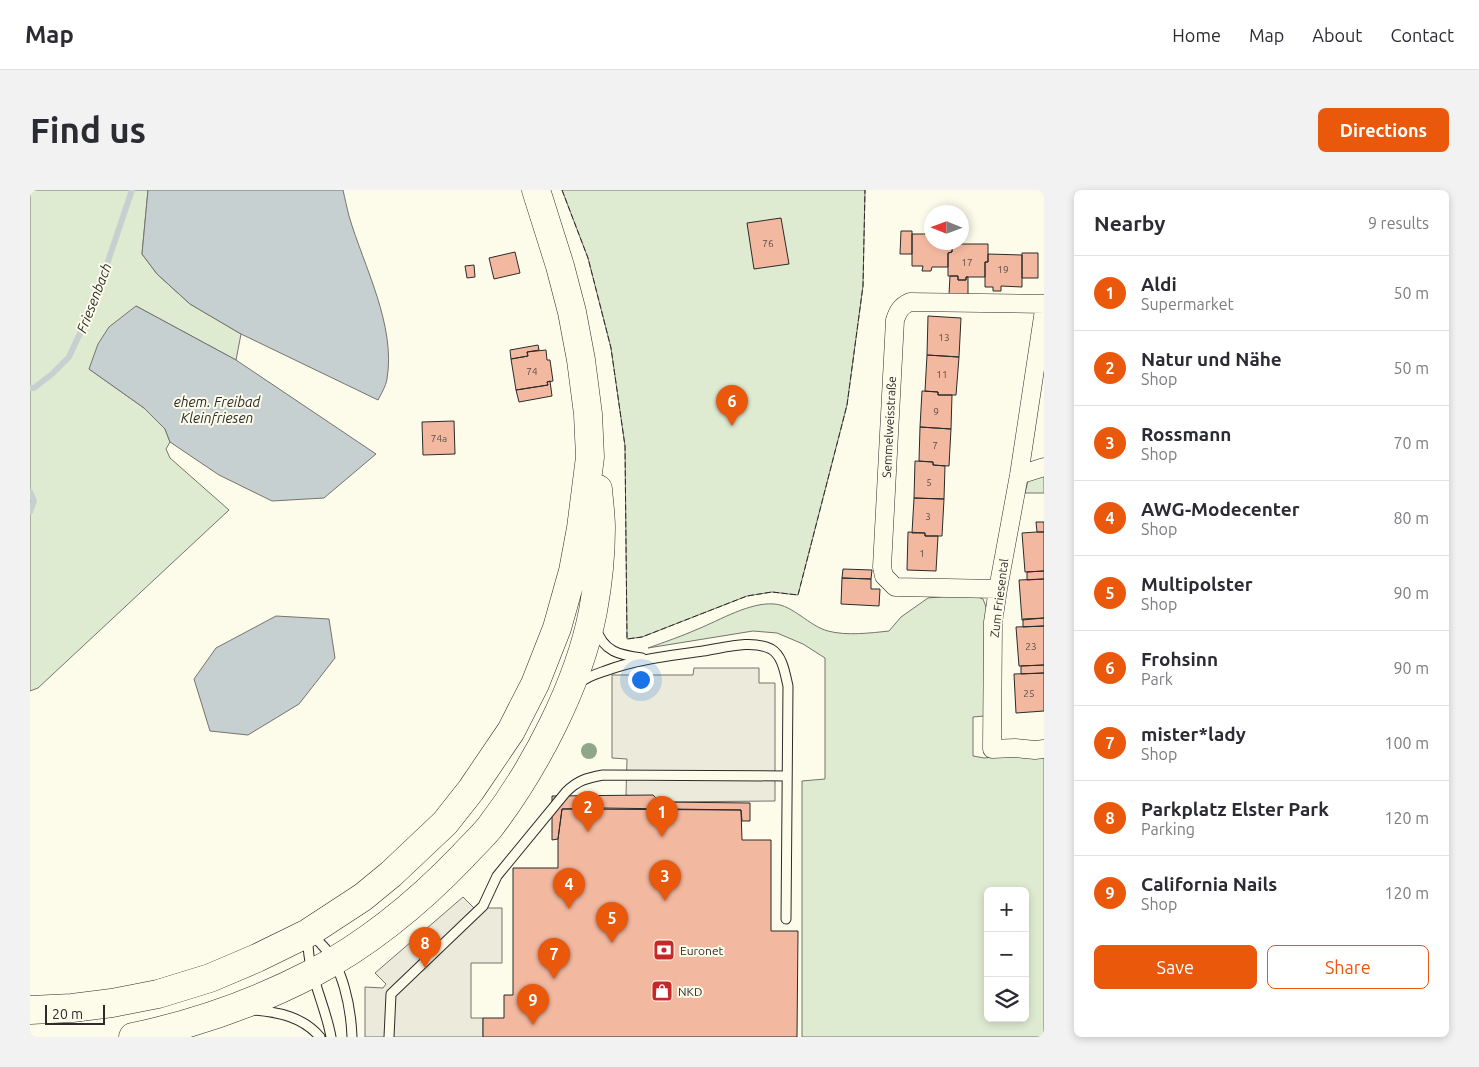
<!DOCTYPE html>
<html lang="en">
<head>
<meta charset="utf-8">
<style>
  body { margin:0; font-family:Ubuntu,sans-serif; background:#f2f2f3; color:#2b2b33 }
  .controls { position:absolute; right:15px; bottom:15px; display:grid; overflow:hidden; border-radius:8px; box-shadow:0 2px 8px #0003 }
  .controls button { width:45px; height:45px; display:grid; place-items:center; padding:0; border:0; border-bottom:1px solid #e1e1e2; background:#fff; color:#2b2b33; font:25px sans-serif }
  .compass { position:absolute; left:894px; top:15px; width:45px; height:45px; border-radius:50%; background:#fff; box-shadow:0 2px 8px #0003; rotate:271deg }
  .scale { position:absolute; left:15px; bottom:12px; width:60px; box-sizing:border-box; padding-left:5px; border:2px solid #2b2b2b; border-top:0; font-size:14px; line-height:18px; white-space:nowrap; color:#2b2b2b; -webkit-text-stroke:4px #fdfbea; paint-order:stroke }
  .you { position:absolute; left:610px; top:489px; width:18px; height:18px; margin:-12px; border:4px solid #fff; border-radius:50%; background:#1a73e8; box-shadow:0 0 0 8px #1a73e833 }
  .badge { display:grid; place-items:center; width:32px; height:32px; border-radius:50%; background:#ea580c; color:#fff; font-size:16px; font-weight:700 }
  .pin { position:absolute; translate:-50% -41px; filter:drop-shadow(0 1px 2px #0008) }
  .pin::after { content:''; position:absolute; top:26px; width:18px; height:15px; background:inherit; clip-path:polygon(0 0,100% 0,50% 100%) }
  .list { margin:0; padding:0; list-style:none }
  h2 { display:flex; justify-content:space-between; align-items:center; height:65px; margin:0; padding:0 20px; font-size:21px }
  h2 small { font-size:16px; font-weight:400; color:#7c7c81 }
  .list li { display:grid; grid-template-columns:32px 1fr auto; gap:15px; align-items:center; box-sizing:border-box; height:75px; padding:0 20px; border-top:1px solid #e1e1e2 }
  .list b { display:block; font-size:19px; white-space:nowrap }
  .list p { margin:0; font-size:16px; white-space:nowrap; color:#7c7c81 }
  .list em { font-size:16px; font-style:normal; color:#7c7c81 }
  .actions { display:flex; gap:10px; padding:15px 20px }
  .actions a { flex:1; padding:11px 0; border:1px solid #ea580c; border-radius:8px; text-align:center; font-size:18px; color:#ea580c }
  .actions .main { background:#ea580c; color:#fff }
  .icon { flex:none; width:28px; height:28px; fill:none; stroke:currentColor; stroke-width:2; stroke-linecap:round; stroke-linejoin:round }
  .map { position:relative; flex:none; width:1014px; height:847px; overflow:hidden; border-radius:8px }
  header { display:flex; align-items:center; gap:30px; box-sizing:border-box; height:70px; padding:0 25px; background:#fff; border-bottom:1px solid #e1e1e2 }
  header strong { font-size:24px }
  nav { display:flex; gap:28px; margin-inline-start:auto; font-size:18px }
  .intro { display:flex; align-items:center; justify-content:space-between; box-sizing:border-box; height:120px; padding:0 30px }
  h1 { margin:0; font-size:35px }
  .button { padding:12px 22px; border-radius:8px; background:#ea580c; color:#fff; font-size:18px; font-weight:700 }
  main { display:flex; gap:30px; padding:0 30px }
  aside { flex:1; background:#fff; border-radius:8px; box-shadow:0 2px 8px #0003 }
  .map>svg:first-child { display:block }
  .green { fill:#deebd1; stroke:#74746e; fill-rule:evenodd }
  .parking { fill:#eceadb; stroke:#74746e }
  .water { fill:#c7d0d0; stroke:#74746e }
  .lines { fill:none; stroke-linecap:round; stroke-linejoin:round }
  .stream { stroke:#c7d0d0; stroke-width:6 }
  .building { fill:#f2b8a0; stroke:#2b2b2b }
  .service-casing { stroke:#2b2b2b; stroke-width:11 }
  .minor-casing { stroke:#2b2b2b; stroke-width:19 }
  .primary-casing { stroke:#2b2b2b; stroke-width:29 }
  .service { stroke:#fdfbea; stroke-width:9 }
  .minor { stroke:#fdfbea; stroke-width:18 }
  .primary { stroke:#fdfbea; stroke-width:28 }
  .fence { stroke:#2b2b2b; stroke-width:1; stroke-dasharray:6 2.5; stroke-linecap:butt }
  .tree { fill:#8ea78a }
  .labels { text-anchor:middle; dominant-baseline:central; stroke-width:4; stroke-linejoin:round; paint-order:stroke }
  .number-label { font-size:10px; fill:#5d4e48 }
  .street-label { font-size:12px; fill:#2b2b2b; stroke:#fdfbea }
  .poi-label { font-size:12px; fill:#2b2b2b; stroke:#fdfbea; text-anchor:start }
  .water-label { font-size:14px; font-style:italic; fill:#2b2b2b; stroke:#fdfbea }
</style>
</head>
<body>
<header>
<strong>Map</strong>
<nav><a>Home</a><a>Map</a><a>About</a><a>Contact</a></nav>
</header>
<div class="intro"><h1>Find us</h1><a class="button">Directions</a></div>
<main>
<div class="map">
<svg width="1014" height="847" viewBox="0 0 1014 847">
  <rect width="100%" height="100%" fill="#fdfbea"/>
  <!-- green -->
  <path class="green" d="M0 0H118L112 64 127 84 160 114 211 144 206 170 106 116 59 179 114 218 135 239 140 252 136 259 140 268 199 320 8 498 0 501Z
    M532 0H835L833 96 817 215 768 405 742 402 717 406 612 447 597 449 595 256 581 158 558 68Z
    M1014 286V303H995L998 291Z
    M940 404 953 409 958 422 954 526 943 527V566L954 568 1014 562V847H772V591L795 589V468L773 454 747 443 723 441 618 458C635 452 652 446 668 439 690 430 720 412 744 414 763 415 779 436 798 441 816 446 841 443 859 441L871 427 898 408ZM958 701H995V828H958Z"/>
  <!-- parking -->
  <path class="parking" d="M664 478H729V493H745V611L630 612 596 605 597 569 582 568V485H663Z
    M433 707 444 718H472V773H441V828H453V847H335V797L353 798 356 794 345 783Z"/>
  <!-- water -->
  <path class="water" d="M118 0H313C315 9 317 18 319 26 334 77 366 135 357 189 356 196 351 204 348 210L211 144 160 114 127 84 112 64Z
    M106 116 206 170 346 264 294 308 242 311 189 285 140 252 135 239 114 218 59 179 68 154 79 137Z
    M246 426 299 429 305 468 269 514 218 545 180 541 164 489 186 458Z"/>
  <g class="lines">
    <!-- stream -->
    <path class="stream" d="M0 198H4L22 184 39 167 64 113 102 0
      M0 302 4 311 0 322"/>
  </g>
  <!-- building -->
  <path class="building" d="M751 28 759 74 724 79 717 33Z
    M871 41H882V64H870Z
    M882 44H902V52H922V62L918 63V77H902L901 81H892L893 76H882Z
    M922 54H958V72H955V87H936V90H928V86H918V63L922 62Z
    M485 62 490 83 464 89 459 68Z
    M992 63H1008V88H992Z
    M958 64 992 65V97L971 96V101H963V97H955V72H958Z
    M444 75 445 87 437 88 435 76Z
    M920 86H928V90H936V87H938V105H919Z
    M898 126 931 128 929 167 897 165Z
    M508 155 509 160 497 162 498 166 481 169 480 160Z
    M516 160 517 170H520L523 191 517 192 518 195 486 200 481 169 498 166 497 162Z
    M897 165 929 167 926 205H908V202L895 201Z
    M520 191 522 206 489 212 486 200 518 195 517 192Z
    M892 201 908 202V205H922L921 239 890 237Z
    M424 231 425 264 393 265 392 232Z
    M890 237 921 239 919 276 903 275V272L889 271Z
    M885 271 903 272V275L915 276 914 309 884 308Z
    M884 308 914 309 912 346H895V343H882Z
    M1006 332H1014V342H1007Z
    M878 342 895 343V346H908L906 381 877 380Z
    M1007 342H1014V381L995 382 992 343Z
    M813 379 842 380 841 389 812 388Z
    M1014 381V389L997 390V382Z
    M812 388 841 389V399H850L849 416 811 414Z
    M1014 389V428L992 430 989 390Z
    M1014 428V436L993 437V429Z
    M1014 436V475L989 476 986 437Z
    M1014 475V483L991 484V476Z
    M1014 483V521L986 523 984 484Z
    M623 605 630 612 720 613V631H712L711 620 532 619 528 649 522 650V606Z
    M573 618 711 620 712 650H741V741H768L767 847H453V828H474V805H483V678H528V649L532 619Z"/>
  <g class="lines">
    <!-- service casing -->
    <g class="service-casing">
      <path id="service" d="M566 438C573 462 590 465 612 468
        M548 494C556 487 566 484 575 481 607 469 640 466 673 461 694 458 721 449 741 459 753 466 755 484 758 496L756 729
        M280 745C284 748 289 751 292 755 313 776 321 818 322 847
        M278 748C277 783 295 813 301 847
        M223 820C249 822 273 827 290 847
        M359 847 361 804 453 716 467 686 536 602C548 590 557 588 573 585L757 586"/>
    </g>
    <!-- minor casing -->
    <g class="minor-casing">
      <path id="minor" d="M1014 120 989 285 968 399 963 432 962 559 985 558 1005 560 1014 559
        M989 285 1014 277
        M968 399 865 397 854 386 852 377 865 130C868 121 871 116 880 112L1014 114"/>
    </g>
    <!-- primary casing -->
    <g class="primary-casing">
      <path id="primary" d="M0 820 42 818 82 813 128 804 180 788 227 768 278 743 333 707 361 684 415 633 441 600 481 541 505 494 527 438 543 381 551 338 560 267 558 224 551 170 542 122 530 76 506 0
        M103 847C165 834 225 813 281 784 338 754 389 712 433 666 442 656 452 647 460 637 505 578 549 494 563 421 568 394 571 365 571 338 571 325 569 312 568 299"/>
    </g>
    <!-- service -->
    <use href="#service" class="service"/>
    <!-- minor -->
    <use href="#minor" class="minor"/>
    <!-- primary -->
    <use href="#primary" class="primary"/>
    <!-- fence -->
    <path class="fence" d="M532 0 558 68 581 158 595 256 597 449 612 447 717 406 742 402 768 405 817 215 833 96 835 0"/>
  </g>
  <!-- trees -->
  <circle class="tree" cx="559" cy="561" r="8"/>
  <!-- icons -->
  <defs>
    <g id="bank-square" transform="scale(1.125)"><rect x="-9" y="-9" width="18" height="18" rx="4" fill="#c62828" stroke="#fdfbea"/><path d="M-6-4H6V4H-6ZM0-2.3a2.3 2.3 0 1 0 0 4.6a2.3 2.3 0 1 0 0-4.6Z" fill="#fff"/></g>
    <g id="shop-square" transform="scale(1.125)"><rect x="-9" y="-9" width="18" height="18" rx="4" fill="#c62828" stroke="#fdfbea"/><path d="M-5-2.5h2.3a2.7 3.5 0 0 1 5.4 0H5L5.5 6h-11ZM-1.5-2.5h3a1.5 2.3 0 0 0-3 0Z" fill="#fff"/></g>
  </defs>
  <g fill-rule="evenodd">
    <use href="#bank-square" x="634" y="760"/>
    <use href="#shop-square" x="632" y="801"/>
  </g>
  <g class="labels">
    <!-- number labels -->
    <g class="number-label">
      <text x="738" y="53">76</text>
      <text x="937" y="72">17</text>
      <text x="973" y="79">19</text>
      <text x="914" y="147">13</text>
      <text x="502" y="181">74</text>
      <text x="912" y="184">11</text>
      <text x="906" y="221">9</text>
      <text x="409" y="248">74a</text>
      <text x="905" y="255">7</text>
      <text x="899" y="292">5</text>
      <text x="898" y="326">3</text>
      <text x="892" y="363">1</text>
      <text x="1001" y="456">23</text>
      <text x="999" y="503">25</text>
    </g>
    <!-- street labels -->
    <g class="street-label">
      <text transform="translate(859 237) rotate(-87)">Semmelweisstraße</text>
      <text transform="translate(969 408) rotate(-83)">Zum Friesental</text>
    </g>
    <!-- poi labels -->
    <g class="poi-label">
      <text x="650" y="760">Euronet</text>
      <text x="648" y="801">NKD</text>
    </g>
    <!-- water labels -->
    <g class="water-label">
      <text transform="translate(64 108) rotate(-69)">Friesenbach</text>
      <text x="187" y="212">ehem. Freibad<tspan x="187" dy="16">Kleinfriesen</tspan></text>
    </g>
  </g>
</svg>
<div class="controls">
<button>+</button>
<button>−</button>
<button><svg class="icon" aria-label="layers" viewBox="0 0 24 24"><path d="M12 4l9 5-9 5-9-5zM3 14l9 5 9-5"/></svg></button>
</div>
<svg class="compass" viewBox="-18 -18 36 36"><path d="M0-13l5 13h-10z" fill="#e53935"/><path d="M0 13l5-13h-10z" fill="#7c7c81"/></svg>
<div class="scale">20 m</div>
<div class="you"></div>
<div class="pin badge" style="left:632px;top:647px">1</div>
<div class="pin badge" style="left:558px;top:642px">2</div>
<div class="pin badge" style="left:635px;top:711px">3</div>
<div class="pin badge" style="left:539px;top:719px">4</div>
<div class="pin badge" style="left:582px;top:753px">5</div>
<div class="pin badge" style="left:702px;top:236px">6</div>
<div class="pin badge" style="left:524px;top:789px">7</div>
<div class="pin badge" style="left:395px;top:778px">8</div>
<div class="pin badge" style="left:503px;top:835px">9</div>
</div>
<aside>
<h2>Nearby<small>9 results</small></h2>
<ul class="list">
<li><span class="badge">1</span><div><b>Aldi</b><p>Supermarket</p></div><em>50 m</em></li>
<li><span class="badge">2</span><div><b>Natur und Nähe</b><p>Shop</p></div><em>50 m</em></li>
<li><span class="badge">3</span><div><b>Rossmann</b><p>Shop</p></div><em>70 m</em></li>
<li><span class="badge">4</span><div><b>AWG-Modecenter</b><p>Shop</p></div><em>80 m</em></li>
<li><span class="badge">5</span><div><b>Multipolster</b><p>Shop</p></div><em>90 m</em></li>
<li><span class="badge">6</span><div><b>Frohsinn</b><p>Park</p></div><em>90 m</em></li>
<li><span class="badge">7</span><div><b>mister*lady</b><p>Shop</p></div><em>100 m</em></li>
<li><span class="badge">8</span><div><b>Parkplatz Elster Park</b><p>Parking</p></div><em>120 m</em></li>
<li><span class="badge">9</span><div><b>California Nails</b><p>Shop</p></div><em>120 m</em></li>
</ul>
<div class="actions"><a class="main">Save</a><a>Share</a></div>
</aside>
</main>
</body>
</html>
